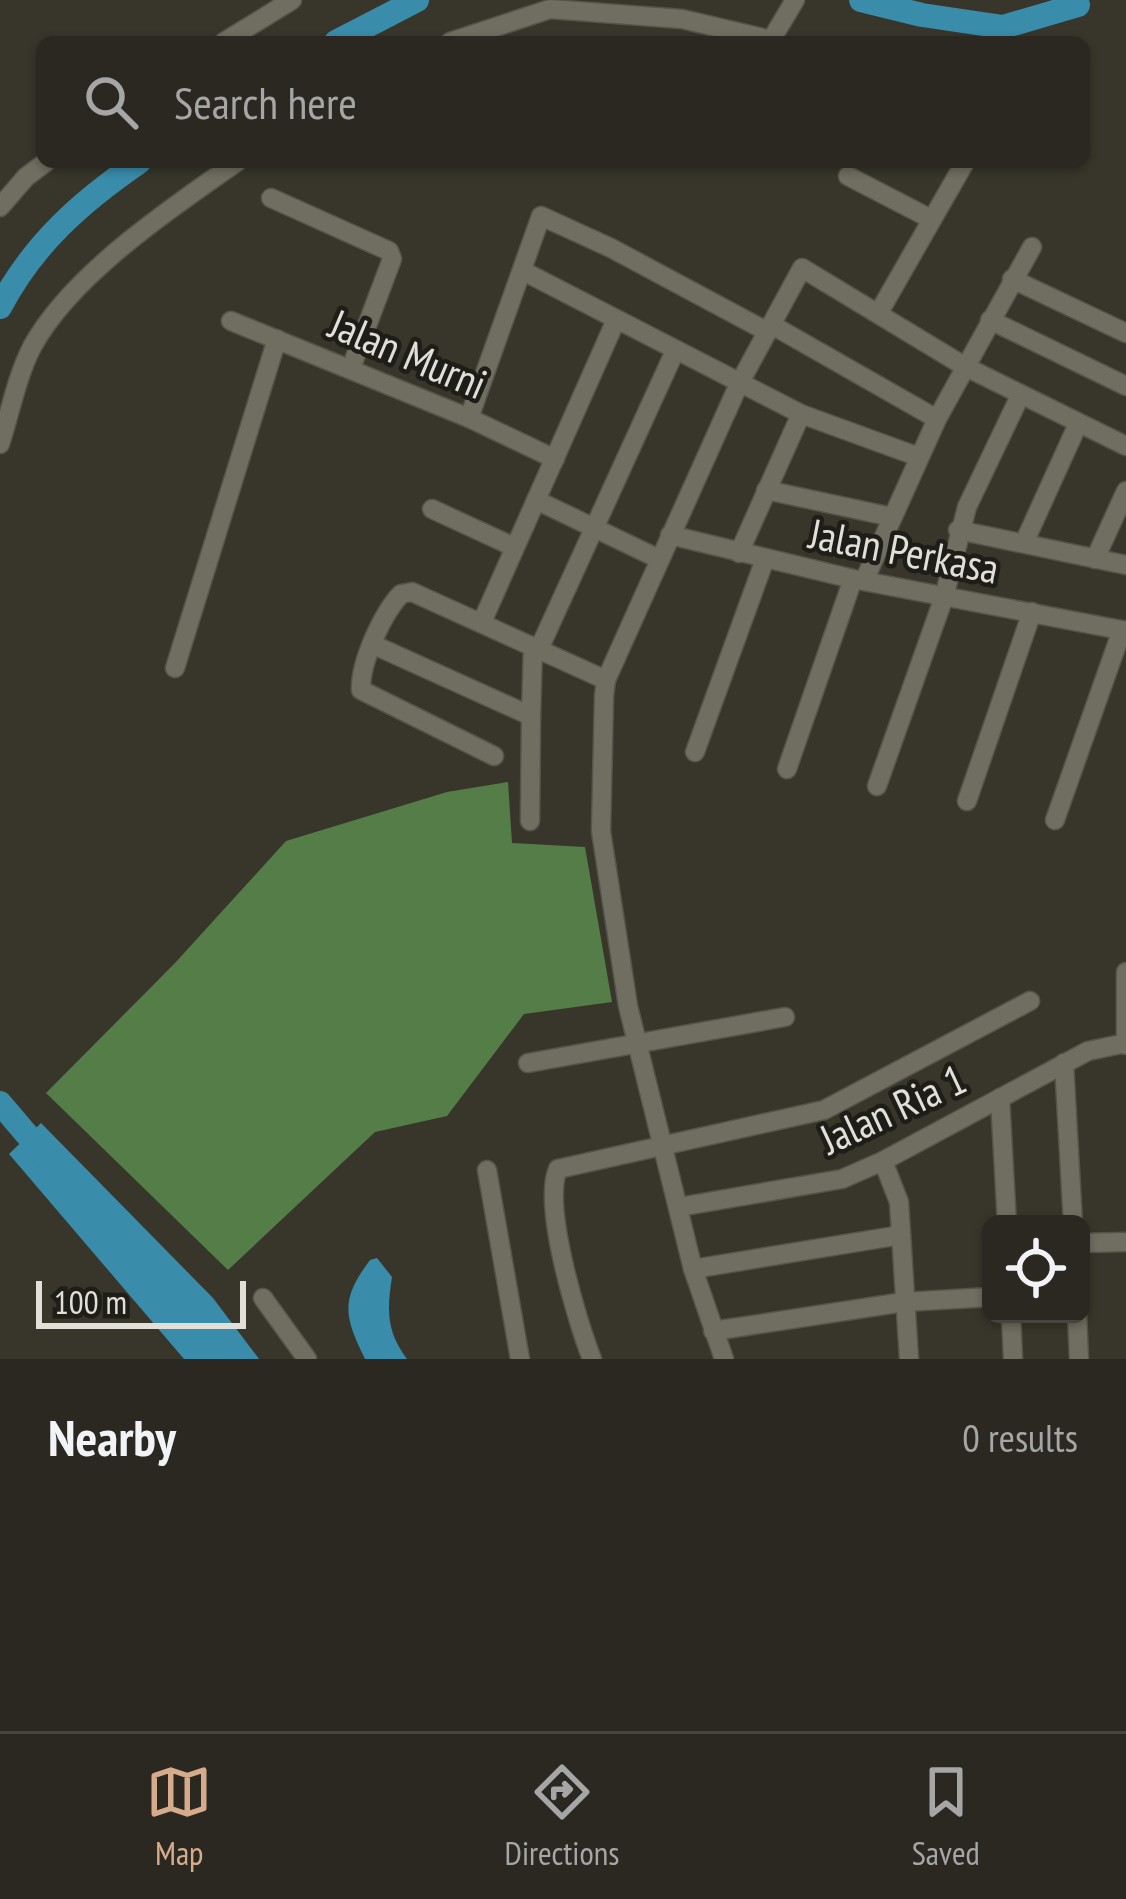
<!DOCTYPE html>
<html lang="en">
<head>
<meta charset="utf-8">
<style>
	:root { --surface:#2a2820; --page:#36342d; --text:#f1f3f6; --muted:#a5a6a5; --line:#46443e; --accent:#d6ab8b }
	body { margin:0; font-family:"PT Sans Narrow",sans-serif; background:var(--page); color:var(--text) }
	.controls { position:absolute; right:36px; bottom:36px; display:grid; overflow:hidden; border-radius:18px; box-shadow:0 3px 9px #0004 }
	.controls button { width:108px; height:108px; display:grid; place-items:center; padding:0; border:0; border-bottom:3px solid var(--line); background:var(--surface); color:var(--text); font:60px sans-serif }
	.scale { position:absolute; left:36px; bottom:30px; width:210px; box-sizing:border-box; padding-left:12px; border:6px solid #e1e0d8; border-top:0; font-size:33px; line-height:42px; white-space:nowrap; color:#e1e0d8; -webkit-text-stroke:9px #1e1d18; paint-order:stroke }
	.list { margin:0; padding:0; list-style:none }
	h2 { display:flex; justify-content:space-between; align-items:center; height:156px; margin:0; padding:0 48px; font-size:51px }
	h2 small { font-size:39px; font-weight:400; color:var(--muted) }
	.icon { flex:none; width:66px; height:66px; fill:none; stroke:currentColor; stroke-width:2; stroke-linecap:round; stroke-linejoin:round }
	.map { position:relative; flex:none; width:1126px; height:1359px; overflow:hidden }
	.search { position:absolute; background:var(--surface); box-shadow:0 3px 9px #0004; left:36px; right:36px; top:36px; height:132px; display:flex; align-items:center; gap:30px; box-sizing:border-box; padding:0 42px; border-radius:18px; color:var(--muted); font-size:45px }
	.sheet { height:372px; background:var(--surface) }
	nav { display:flex; justify-content:space-around; align-items:center; box-sizing:border-box; height:168px; border-top:3px solid var(--line); background:var(--surface); font-size:33px; color:var(--muted) }
	nav a { display:grid; justify-items:center; gap:6px }
	nav .on { color:var(--accent) }
	.map>svg:first-child { display:block }
	.forest { fill:#547d48 }
	.water { fill:#398caa }
	.lines { fill:none; stroke-linecap:round; stroke-linejoin:round }
	.river { stroke:#398caa; stroke-width:24 }
	.minor-casing { stroke:#55544a; stroke-width:21 }
	.minor { stroke:#706e61; stroke-width:18 }
	.labels { text-anchor:middle; stroke-width:9; stroke-linejoin:round; paint-order:stroke }
	.street-label { font-size:42px; fill:#e1e0d8; stroke:#1e1d18 }
</style>
</head>
<body>
<div class="map">
<svg width="1126" height="1359" viewBox="0 0 1126 1359">
	<rect width="100%" height="100%" fill="#38362a"/>
	<path class="forest" d="M 508,782 L 512,843 L 585,847 L 612,1002 L 524,1014 L 447,1116 L 375,1132 L 228,1270 L 46,1093 L 175,963 L 286,841 L 447,792 Z"/>
	<g class="water">
		<path d="M 41,1123 L 213,1298 L 259,1359 L 184,1359 L 9,1154 Z"/>
		<path d="M 377,1258 L 392,1277 C 387,1310 386,1331 407,1359 L 365,1359 C 344,1316 340,1300 370,1260 Z"/>
	</g>
	<g class="lines">
		<g class="river">
			<path d="M 861,0 L 922,15 L 1003,27 L 1078,5"/>
			<path d="M 336,42 L 417,0"/>
			<path d="M 0,307 C 34,243 81,202 139,162"/>
			<path d="M 0,1103 L 46,1157"/>
		</g>
		<g class="minor-casing">
			<g id="minor">
				<path d="M 224,42 L 292,0"/>
				<path d="M 450,42 L 550,9 L 682,19 L 771,40"/>
				<path d="M 770,42 L 795,0"/>
				<path d="M 848,176 L 931,219"/>
				<path d="M 271,198 L 389,251 L 392,259 L 351,368"/>
				<path d="M 0,207 L 26,177 L 46,162"/>
				<path d="M 523,271 L 801,414 L 919,457"/>
				<path d="M 1012,279 L 1126,333"/>
				<path d="M 878,314 L 965,162"/>
				<path d="M 990,320 L 1126,386"/>
				<path d="M 231,321 L 469,418 L 555,459"/>
				<path d="M 772,325 L 937,419"/>
				<path d="M 469,418 L 541,216 L 611,248 L 768,332"/>
				<path d="M 0,444 C 10,413 17,376 32,347 C 71,275 171,208 237,162"/>
				<path d="M 766,490 L 892,517"/>
				<path d="M 536,500 L 659,559"/>
				<path d="M 432,509 L 514,547"/>
				<path d="M 958,530 L 1126,565"/>
				<path d="M 670,535 L 853,579 L 1126,631"/>
				<path d="M 1024,543 L 1078,424"/>
				<path d="M 739,553 L 801,414"/>
				<path d="M 1095,559 L 1126,491"/>
				<path d="M 864,581 L 937,419 L 1032,247"/>
				<path d="M 482,622 L 616,320"/>
				<path d="M 374,645 L 531,716 L 533,646"/>
				<path d="M 539,649 L 675,351"/>
				<path d="M 175,668 L 277,339"/>
				<path d="M 695,752 L 765,559"/>
				<path d="M 494,756 L 361,690 C 360,663 382,614 401,594 L 412,592 L 606,680"/>
				<path d="M 787,769 L 853,579"/>
				<path d="M 877,786 L 944,597 L 967,507 L 1020,396"/>
				<path d="M 967,801 L 1032,612"/>
				<path d="M 1055,820 L 1122,630"/>
				<path d="M 530,821 L 531,716"/>
				<path d="M 1126,972 L 1126,1045"/>
				<path d="M 528,1063 L 785,1017"/>
				<path d="M 1064,1063 L 1073,1224"/>
				<path d="M 1000,1098 L 1007,1224"/>
				<path d="M 883,1161 L 899,1202 L 909,1359"/>
				<path d="M 487,1170 L 520,1359"/>
				<path d="M 679,1207 L 842,1179 L 883,1161 L 1088,1051 L 1126,1043"/>
				<path d="M 1081,1243 L 1126,1242"/>
				<path d="M 693,1269 L 901,1235"/>
				<path d="M 263,1298 L 307,1359"/>
				<path d="M 1011,1314 L 1013,1359"/>
				<path d="M 1077,1314 L 1079,1359"/>
				<path d="M 713,1331 L 904,1302 L 991,1297"/>
				<path d="M 592,1359 C 577,1321 542,1205 558,1169 L 824,1110 L 1030,1001"/>
				<path d="M 724,1359 L 693,1269 L 628,1006 L 601,831 L 604,696 L 606,680 L 739,384 L 802,268 L 964,366 L 1126,446"/>
			</g>
		</g>
		<use href="#minor" class="minor"/>
	</g>
	<g class="labels">
		<g class="street-label">
			<text transform="translate(408 354) rotate(23)" y="15">Jalan Murni</text>
			<text transform="translate(904 551) rotate(11)" y="15">Jalan Perkasa</text>
			<text transform="translate(893 1109) rotate(-25)" y="15">Jalan Ria 1</text>
		</g>
	</g>
</svg>
<div class="controls">
<button><svg class="icon" aria-label="locate" viewBox="0 0 24 24"><circle cx="12" cy="12" r="6"/><path d="M12 2v4M12 18v4M2 12h4M18 12h4"/></svg></button>
</div>
<div class="scale">100 m</div>
<div class="search"><svg class="icon" aria-label="search" viewBox="0 0 24 24"><circle cx="10" cy="10" r="6"/><path d="M15 15l6 6"/></svg>Search here</div>
</div>
<section class="sheet">
<h2>Nearby<small>0 results</small></h2>
<ul class="list">
</ul>
</section>
<nav>
<a class="on"><svg class="icon" aria-label="map" viewBox="0 0 24 24"><path d="M3 6l6-2 6 2 6-2v14l-6 2-6-2-6 2zM9 4v14M15 6v14"/></svg>Map</a>
<a><svg class="icon" aria-label="directions" viewBox="0 0 24 24"><path d="M12 3l9 9-9 9-9-9zM9 14v-3h6M13 9l2 2-2 2"/></svg>Directions</a>
<a><svg class="icon" aria-label="saved" viewBox="0 0 24 24"><path d="M7 4h10v16l-5-4-5 4z"/></svg>Saved</a>
</nav>
</body>
</html>
